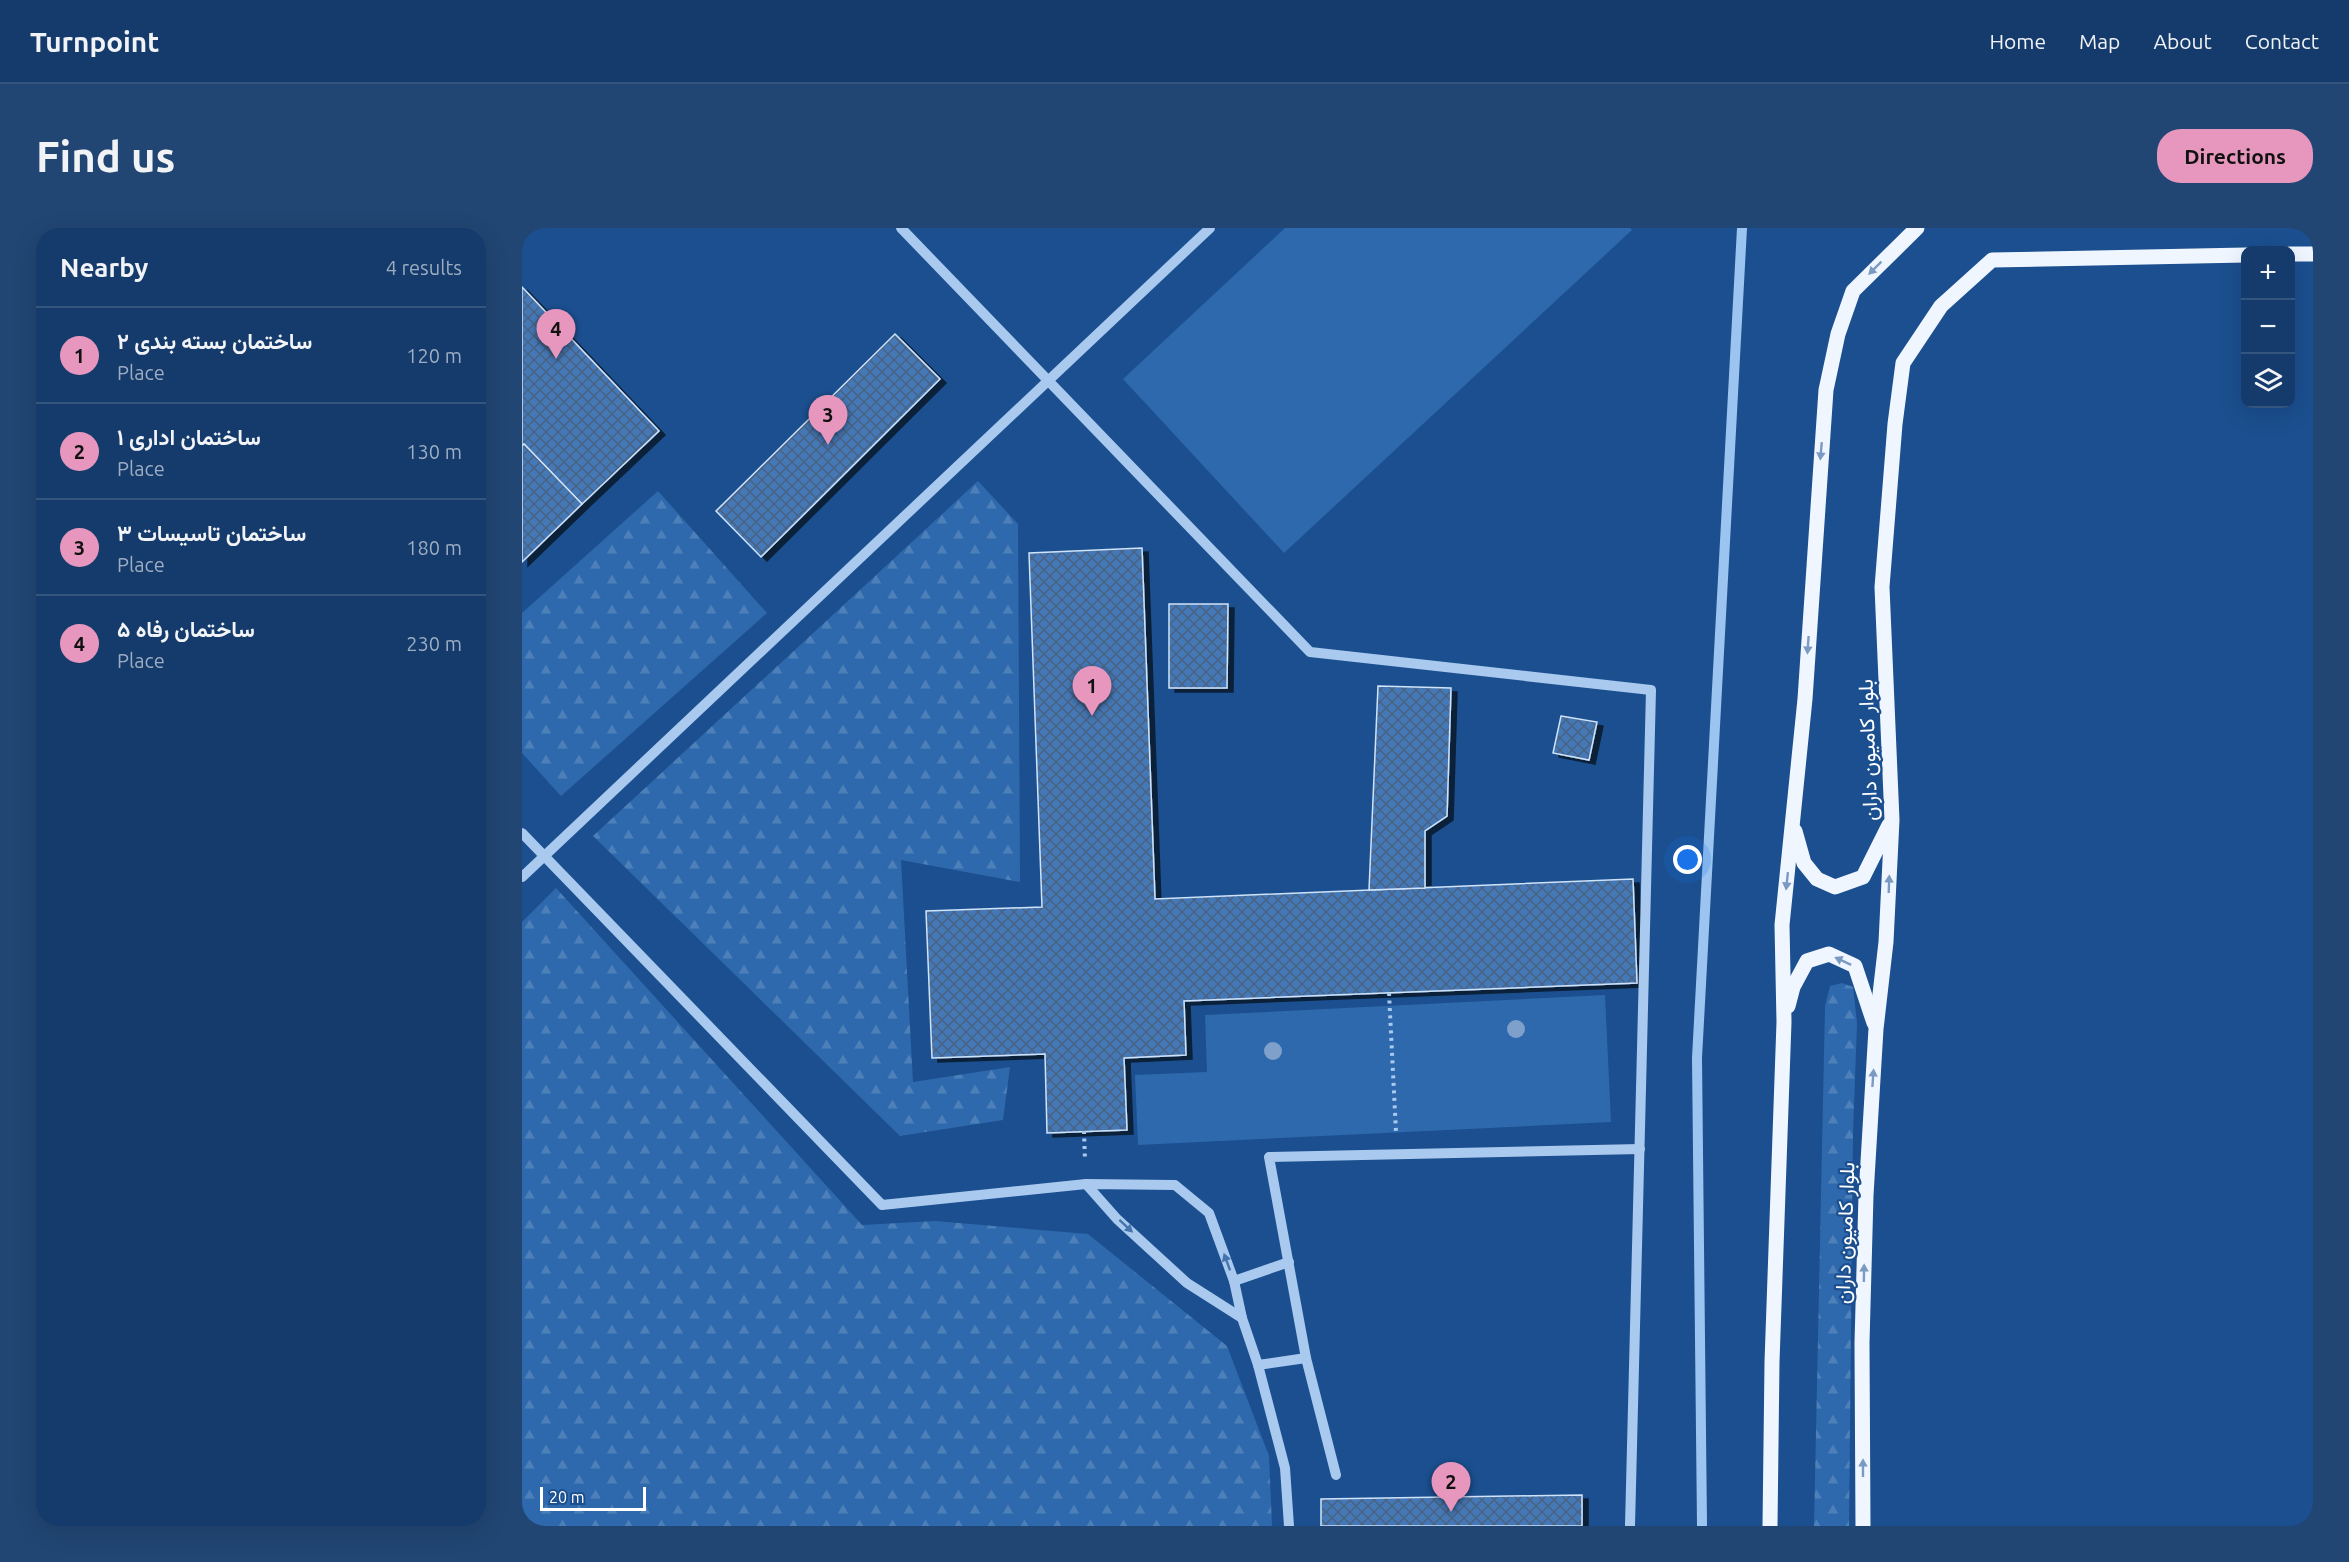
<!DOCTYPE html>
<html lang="en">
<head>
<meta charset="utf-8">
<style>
	:root { --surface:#143b6b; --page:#214673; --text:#f1f3f6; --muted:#9dadc1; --line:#33557e; --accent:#e797bd }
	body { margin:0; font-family:Ubuntu,Vazirmatn,sans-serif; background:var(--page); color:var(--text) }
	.controls { position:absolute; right:18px; top:18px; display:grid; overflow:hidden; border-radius:12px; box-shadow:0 6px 24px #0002 }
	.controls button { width:54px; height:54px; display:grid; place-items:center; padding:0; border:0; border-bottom:2px solid var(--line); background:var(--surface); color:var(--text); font:30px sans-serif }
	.scale { position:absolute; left:18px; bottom:15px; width:106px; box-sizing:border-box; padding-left:6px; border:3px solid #fff; border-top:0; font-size:16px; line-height:21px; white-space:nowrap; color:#fff; -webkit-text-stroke:4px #1b4f8f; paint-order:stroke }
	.you { position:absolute; left:1166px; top:632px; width:21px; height:21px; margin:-15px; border:4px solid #fff; border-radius:50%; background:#1a73e8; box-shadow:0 0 0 9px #1a73e833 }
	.badge { display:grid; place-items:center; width:39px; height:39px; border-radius:50%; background:var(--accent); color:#111; font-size:20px; font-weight:700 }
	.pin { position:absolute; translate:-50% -50px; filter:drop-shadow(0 2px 3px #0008) }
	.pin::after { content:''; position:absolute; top:32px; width:21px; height:18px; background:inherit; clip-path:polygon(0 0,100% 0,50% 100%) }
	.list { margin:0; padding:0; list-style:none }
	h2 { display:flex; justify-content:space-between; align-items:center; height:78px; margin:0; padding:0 24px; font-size:26px }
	h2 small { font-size:20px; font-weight:400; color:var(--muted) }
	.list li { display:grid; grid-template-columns:39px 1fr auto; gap:18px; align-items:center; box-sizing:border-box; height:96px; padding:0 24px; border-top:2px solid var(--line) }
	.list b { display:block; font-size:22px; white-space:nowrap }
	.list p { margin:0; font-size:20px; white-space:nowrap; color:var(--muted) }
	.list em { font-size:20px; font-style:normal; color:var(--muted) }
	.icon { flex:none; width:33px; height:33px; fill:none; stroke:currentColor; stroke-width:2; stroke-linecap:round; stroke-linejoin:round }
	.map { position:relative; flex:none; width:1791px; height:1298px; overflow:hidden; border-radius:24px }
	header { display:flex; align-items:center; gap:36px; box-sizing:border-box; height:84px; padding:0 30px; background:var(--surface); border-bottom:2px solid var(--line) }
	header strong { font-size:28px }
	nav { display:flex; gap:33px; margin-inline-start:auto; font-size:21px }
	.intro { display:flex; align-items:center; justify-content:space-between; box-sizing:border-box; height:144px; padding:0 36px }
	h1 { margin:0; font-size:42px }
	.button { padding:15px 27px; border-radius:24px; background:var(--accent); color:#111; font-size:21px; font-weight:700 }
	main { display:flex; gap:36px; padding:0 36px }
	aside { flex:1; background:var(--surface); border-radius:24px; box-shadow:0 6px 24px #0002 }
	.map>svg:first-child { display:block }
	.grass { fill:#2e69ad }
	.forest { fill:url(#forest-firs) }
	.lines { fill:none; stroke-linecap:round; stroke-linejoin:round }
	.stream { stroke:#9cc4f0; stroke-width:10 }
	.building { fill:url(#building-cross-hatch); stroke:#cfe3fa; stroke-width:1.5; filter:url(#shadow) }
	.path { stroke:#a9c9ee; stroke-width:4; stroke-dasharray:3 4.5; stroke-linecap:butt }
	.minor { stroke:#a9c9ee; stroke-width:10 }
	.major { stroke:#f0f6ff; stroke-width:15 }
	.tree { fill:#7ea0ca }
	.oneway { fill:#7b9ac1 }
	.oneway2 { fill:#4674ac }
	.labels { text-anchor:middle; stroke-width:4.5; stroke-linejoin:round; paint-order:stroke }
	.street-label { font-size:21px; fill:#fff; stroke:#1b4f8f }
</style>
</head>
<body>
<header>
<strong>Turnpoint</strong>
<nav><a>Home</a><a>Map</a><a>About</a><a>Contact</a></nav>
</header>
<div class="intro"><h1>Find us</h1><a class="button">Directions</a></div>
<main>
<aside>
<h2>Nearby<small>4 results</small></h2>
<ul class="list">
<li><span class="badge">1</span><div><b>۲ ساختمان بسته بندی</b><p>Place</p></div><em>120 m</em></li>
<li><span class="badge">2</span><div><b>۱ ساختمان اداری</b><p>Place</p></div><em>130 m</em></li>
<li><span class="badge">3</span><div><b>۳ ساختمان تاسیسات</b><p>Place</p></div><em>180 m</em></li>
<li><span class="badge">4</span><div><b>۵ ساختمان رفاه</b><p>Place</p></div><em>230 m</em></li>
</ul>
</aside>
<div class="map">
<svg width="1791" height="1298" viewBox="0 0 1791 1298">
	<defs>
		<pattern id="forest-firs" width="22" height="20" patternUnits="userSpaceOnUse" patternTransform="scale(1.5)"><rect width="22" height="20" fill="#2e69ad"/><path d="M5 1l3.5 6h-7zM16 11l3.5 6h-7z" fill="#4d80b9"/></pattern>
		<pattern id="building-cross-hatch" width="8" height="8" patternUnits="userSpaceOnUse" patternTransform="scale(1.5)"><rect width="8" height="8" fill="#4478b7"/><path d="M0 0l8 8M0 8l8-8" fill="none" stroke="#486282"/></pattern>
		<filter id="shadow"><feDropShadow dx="6" dy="4" stdDeviation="0" flood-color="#0009"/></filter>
	</defs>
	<rect width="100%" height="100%" fill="#1b4f8f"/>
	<g class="grass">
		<path d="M 763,0 L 1108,0 L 1110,2 L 762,325 L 601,151 Z"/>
		<path d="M 1083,767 L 1089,894 L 616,917 L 613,847 L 685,844 L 683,787 Z"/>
	</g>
	<g class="forest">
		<path d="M 456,253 L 496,296 L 498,654 L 379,632 L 391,854 L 488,839 L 481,892 L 378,908 L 71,608 Z"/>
		<path d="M 136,263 L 245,385 L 39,568 L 0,525 L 0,385 Z"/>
		<path d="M 34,660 L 340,997 L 413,993 L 566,1006 L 705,1118 L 747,1228 L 750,1298 L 0,1298 L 0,694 Z"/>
		<path d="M 1320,755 L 1331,759 L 1335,795 L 1331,906 L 1327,1298 L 1292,1298 L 1303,778 L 1308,758 Z"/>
	</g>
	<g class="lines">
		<path class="stream" d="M 1180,1298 L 1175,830 L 1220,0"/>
	</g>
	<g class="building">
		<path d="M 0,59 L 137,203 L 60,276 L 2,216 L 0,218 Z"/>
		<path d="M 373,106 L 418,151 L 239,329 L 194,283 Z"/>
		<path d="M 2,216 L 60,276 L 0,334 L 0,218 Z"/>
		<path d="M 620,320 L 633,671 L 1111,651 L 1115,755 L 662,773 L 664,827 L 602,830 L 605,902 L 525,905 L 523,826 L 410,830 L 404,683 L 520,679 L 507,325 Z"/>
		<path d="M 647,376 L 706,376 L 705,460 L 647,460 Z"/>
		<path d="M 856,458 L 929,460 L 925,588 L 903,603 L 903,660 L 847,662 Z"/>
		<path d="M 1039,488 L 1075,494 L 1067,532 L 1031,525 Z"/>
		<path d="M 1060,1267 L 1060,1298 L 799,1298 L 799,1271 Z"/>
	</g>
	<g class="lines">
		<g class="path">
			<path d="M 867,765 L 874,904"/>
			<path d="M 562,903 L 563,932"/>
		</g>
		<g class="minor">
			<path d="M 379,0 L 788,424 L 1129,462 L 1108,1298"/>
			<path d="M 0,605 L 360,977 L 564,956 L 653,957 L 687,985 L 712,1053 L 720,1090 L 736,1137 L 763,1240 L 767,1298"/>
			<path d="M 0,649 L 688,0"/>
			<path d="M 564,956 L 595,991 L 665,1055 L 720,1090"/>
			<path d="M 712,1053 L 767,1034"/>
			<path d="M 736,1137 L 784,1130"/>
			<path d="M 814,1247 L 784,1130 L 747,929 L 1118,921"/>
		</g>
		<g class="major">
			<path d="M 1768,26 L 1791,26"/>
			<path d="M 1273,603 L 1282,635 L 1295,651 L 1313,659 L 1341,649 L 1367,597"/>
			<path d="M 1266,778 L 1271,759 L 1285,733 L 1307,726 L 1333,738 L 1352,795"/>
			<path d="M 1248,1298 L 1250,1134 L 1262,794 L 1260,697 L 1283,471 L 1304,162 L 1316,106 L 1331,63 L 1395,0"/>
			<path d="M 1341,1298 L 1340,1115 L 1344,967 L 1354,801 L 1364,714 L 1370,592 L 1360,359 L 1373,196 L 1381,135 L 1419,78 L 1470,32 L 1724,27"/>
		</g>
	</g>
	<g class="tree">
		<circle cx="994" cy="801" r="9"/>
		<circle cx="751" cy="823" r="9"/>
	</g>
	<defs><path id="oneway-solid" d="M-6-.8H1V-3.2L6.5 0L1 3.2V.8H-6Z" transform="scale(1.5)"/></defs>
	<g class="oneway">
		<use href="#oneway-solid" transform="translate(1353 40) rotate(135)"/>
		<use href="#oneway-solid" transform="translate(1299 223) rotate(95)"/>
		<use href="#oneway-solid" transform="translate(1286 417) rotate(94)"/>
		<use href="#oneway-solid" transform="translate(1265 653) rotate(96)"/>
		<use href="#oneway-solid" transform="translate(1367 656) rotate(-88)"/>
		<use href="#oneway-solid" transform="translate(1321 733) rotate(-155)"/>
		<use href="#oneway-solid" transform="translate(1351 850) rotate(-86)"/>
		<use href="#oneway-solid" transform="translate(1342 1045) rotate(-89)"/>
		<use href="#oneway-solid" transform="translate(1341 1240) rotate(-90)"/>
	</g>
	<g class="oneway2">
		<use href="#oneway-solid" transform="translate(604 998) rotate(43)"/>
		<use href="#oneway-solid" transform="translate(705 1034) rotate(-110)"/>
	</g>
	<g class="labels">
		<g class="street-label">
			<text transform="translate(1346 522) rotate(-92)" y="7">بلوار کامیون داران</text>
			<text transform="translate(1323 1005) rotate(-88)" y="7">بلوار کامیون داران</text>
		</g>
	</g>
</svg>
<div class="controls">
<button>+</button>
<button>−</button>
<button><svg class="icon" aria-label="layers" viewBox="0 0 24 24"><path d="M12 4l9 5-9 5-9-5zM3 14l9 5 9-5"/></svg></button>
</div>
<div class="scale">20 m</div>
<div class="you"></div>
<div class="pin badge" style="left:570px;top:488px">1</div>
<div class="pin badge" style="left:929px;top:1284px">2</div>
<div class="pin badge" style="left:306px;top:217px">3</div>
<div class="pin badge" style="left:34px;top:131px">4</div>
</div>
</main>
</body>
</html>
